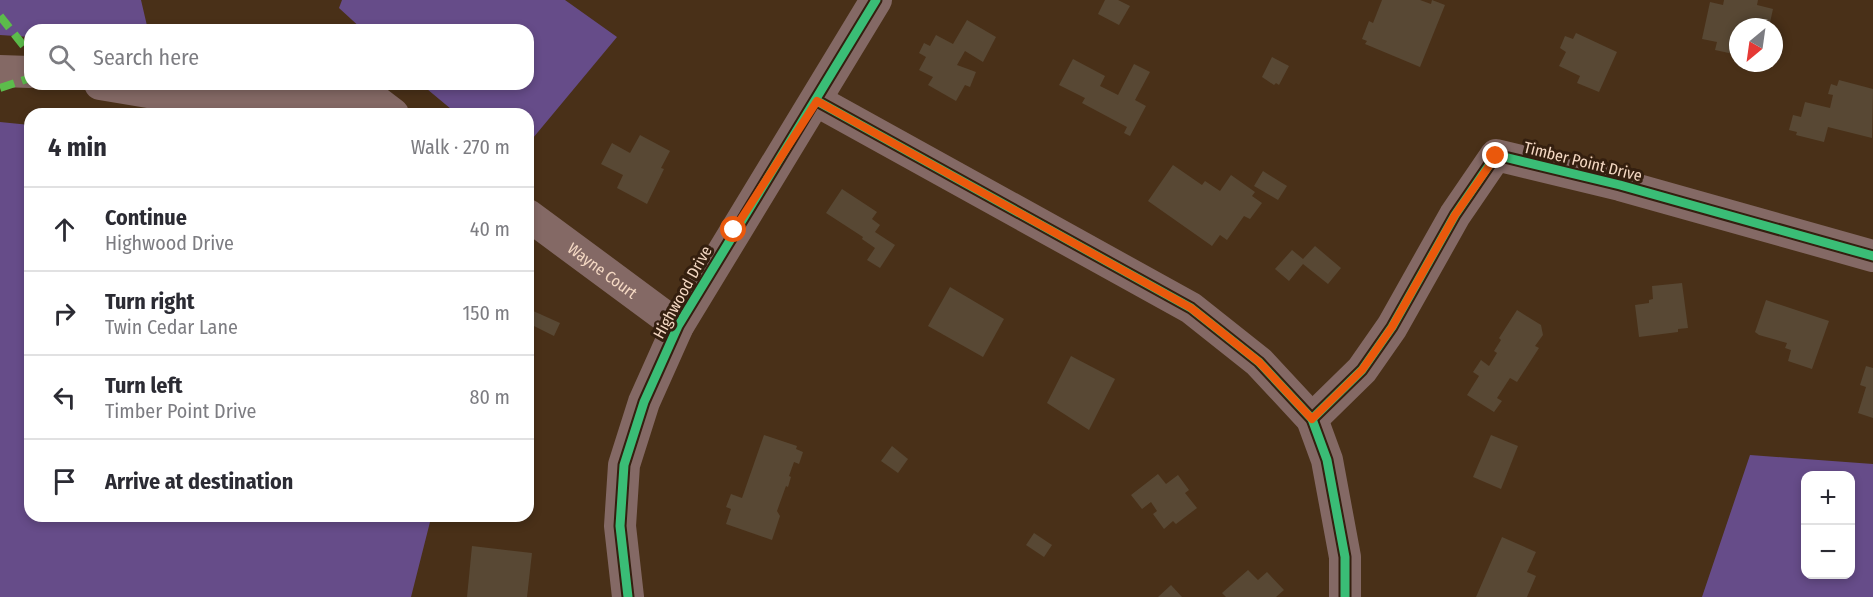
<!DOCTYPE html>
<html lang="en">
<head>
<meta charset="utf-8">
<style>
	:root { --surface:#fff; --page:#f7f7f7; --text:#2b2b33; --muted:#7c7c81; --line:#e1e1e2 }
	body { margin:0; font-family:"Fira Sans Condensed",sans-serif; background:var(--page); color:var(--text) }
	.controls { position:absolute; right:18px; bottom:18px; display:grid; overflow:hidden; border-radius:12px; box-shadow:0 3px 9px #0003 }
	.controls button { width:54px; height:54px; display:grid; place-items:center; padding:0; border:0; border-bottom:2px solid var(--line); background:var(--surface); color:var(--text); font:30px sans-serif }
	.compass { position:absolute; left:1729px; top:18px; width:54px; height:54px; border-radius:50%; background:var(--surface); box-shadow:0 3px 9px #0003; rotate:209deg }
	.stop { position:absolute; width:18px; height:18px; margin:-14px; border:4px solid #ea580c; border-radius:50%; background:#fff }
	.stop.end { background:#ea580c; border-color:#fff; box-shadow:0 2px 6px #0008 }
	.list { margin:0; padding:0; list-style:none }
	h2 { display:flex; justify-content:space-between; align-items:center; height:78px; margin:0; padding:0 24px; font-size:26px }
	h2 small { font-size:20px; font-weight:400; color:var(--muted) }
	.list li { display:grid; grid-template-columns:39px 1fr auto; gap:18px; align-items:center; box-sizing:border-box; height:84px; padding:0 24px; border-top:2px solid var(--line) }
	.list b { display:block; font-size:22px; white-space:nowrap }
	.list p { margin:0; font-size:20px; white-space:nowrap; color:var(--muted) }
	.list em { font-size:20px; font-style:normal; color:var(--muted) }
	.icon { flex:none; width:33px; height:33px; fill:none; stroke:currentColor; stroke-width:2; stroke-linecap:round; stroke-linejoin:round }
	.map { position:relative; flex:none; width:1873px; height:597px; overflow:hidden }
	.search { position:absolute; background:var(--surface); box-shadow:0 3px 9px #0003; left:24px; top:24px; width:510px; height:66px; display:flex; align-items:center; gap:15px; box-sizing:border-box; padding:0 21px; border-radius:18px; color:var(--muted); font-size:22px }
	.panel { position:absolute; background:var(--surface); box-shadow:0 3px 9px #0003; left:24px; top:108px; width:510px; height:414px; border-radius:18px }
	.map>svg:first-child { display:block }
	.green { fill:#664c89; fill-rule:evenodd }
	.building { fill:#584834 }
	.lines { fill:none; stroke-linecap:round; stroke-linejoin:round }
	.street { stroke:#846965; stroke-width:32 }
	.quiet { stroke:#5cbc4b; stroke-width:8; stroke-dasharray:15 8; stroke-linecap:butt }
	.cycleway-casing { stroke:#341f0f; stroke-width:13 }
	.cycleway { stroke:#3abd76; stroke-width:9 }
	.route { stroke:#ea580c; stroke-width:8 }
	.labels { text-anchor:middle; stroke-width:6; stroke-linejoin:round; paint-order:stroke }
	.street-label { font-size:16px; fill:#f4d8c3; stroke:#341f0f }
</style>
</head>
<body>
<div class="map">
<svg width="1873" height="597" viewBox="0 0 1873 597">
	<rect width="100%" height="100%" fill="#493018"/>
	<g class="green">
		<path d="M 0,0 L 141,0 L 148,30 L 30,30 L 30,37 L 0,35 Z"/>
		<path d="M 342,0 L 565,0 L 617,37 L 528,144 L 528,114 L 457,114 L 421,84 L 528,84 L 528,30 L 363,30 L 339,8 Z"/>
		<path d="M 0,122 L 30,125 L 30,516 L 422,516 L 430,522 L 411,597 L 0,597 Z"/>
		<path d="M 1750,455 L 1873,464 L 1873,597 L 1702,597 ZM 1806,476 L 1850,476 L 1850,574 L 1806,574 Z"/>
	</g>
	<g class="building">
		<path d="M 1105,0 L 1118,0 L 1130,6 L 1119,25 L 1098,14 Z"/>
		<path d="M 1382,0 L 1420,0 L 1431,4 L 1432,0 L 1445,5 L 1420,67 L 1365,44 L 1367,41 L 1362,39 L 1369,21 L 1373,23 Z"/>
		<path d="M 1724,0 L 1758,0 L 1757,5 L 1773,9 L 1769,27 L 1738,27 L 1738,55 L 1715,50 L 1717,42 L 1702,39 L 1710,2 L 1723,5 Z"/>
		<path d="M 967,20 L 996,37 L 983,62 L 965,51 L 957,65 L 976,72 L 970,87 L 965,85 L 956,101 L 928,85 L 933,77 L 919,70 L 926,57 L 919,53 L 924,43 L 930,46 L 936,35 L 953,44 Z"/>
		<path d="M 1576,33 L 1617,52 L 1599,92 L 1577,83 L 1580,76 L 1559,66 L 1566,52 L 1560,48 L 1565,36 L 1573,39 Z"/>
		<path d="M 1272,57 L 1289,66 L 1279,85 L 1276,83 L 1274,85 L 1262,77 Z"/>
		<path d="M 1073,59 L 1105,76 L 1100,86 L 1118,95 L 1134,64 L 1150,72 L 1135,100 L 1146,106 L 1130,136 L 1124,133 L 1127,127 L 1082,103 L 1085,98 L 1059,85 Z"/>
		<path d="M 1839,80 L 1873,89 L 1872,138 L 1828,127 L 1824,142 L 1796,135 L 1797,132 L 1789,130 L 1793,115 L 1801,117 L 1805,102 L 1830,108 L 1833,95 L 1828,94 L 1831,84 L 1837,86 Z"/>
		<path d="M 640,135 L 670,151 L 661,168 L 664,169 L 647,204 L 617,188 L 623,175 L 601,164 L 612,143 L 630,153 Z"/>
		<path d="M 1173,165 L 1202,185 L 1205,181 L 1220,191 L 1231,175 L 1255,192 L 1252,196 L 1262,203 L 1250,219 L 1244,216 L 1227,240 L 1220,235 L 1212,246 L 1148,201 Z"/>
		<path d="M 1263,171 L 1287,186 L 1278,200 L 1254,186 Z"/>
		<path d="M 842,189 L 877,212 L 872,219 L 880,225 L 875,232 L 895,245 L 880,268 L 867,260 L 875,248 L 862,239 L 863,237 L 826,213 Z"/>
		<path d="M 1315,246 L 1341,268 L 1328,284 L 1303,264 L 1289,281 L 1275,269 L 1292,250 L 1303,259 Z"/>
		<path d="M 1682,283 L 1688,328 L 1678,329 L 1678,332 L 1639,337 L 1635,305 L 1649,303 L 1649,300 L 1653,299 L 1652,286 Z"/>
		<path d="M 950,287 L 1004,319 L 983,357 L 928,326 Z"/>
		<path d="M 1766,300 L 1829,321 L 1812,369 L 1788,361 L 1791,350 L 1785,348 L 1787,343 L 1759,335 L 1755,332 Z"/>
		<path d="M 531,310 L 560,323 L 554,336 L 528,323 Z"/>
		<path d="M 1517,310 L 1541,325 L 1543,335 L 1535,346 L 1539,348 L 1517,382 L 1510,378 L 1497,398 L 1502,401 L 1494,412 L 1467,395 L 1479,376 L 1473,372 L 1481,360 L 1489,366 L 1497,353 L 1494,351 L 1501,340 L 1499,338 Z"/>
		<path d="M 1071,356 L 1115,379 L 1089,430 L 1047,403 Z"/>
		<path d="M 1866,366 L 1873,368 L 1873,418 L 1858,413 L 1866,387 L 1860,385 Z"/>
		<path d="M 764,435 L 797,446 L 796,449 L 803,452 L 799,464 L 794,462 L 789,476 L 791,477 L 788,487 L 786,486 L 777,511 L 780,516 L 772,540 L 726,524 L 731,509 L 726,507 L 731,494 L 742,498 Z"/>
		<path d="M 1491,435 L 1518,446 L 1501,489 L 1473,477 Z"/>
		<path d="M 892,446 L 908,459 L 898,473 L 881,461 Z"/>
		<path d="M 1158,474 L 1166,484 L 1178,475 L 1189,490 L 1185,493 L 1197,508 L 1176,524 L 1173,521 L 1164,529 L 1153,514 L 1157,511 L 1151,502 L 1142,509 L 1131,495 Z"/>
		<path d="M 1034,533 L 1052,545 L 1044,557 L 1026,545 Z"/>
		<path d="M 1502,537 L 1536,552 L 1527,572 L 1536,576 L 1527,597 L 1476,597 Z"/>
		<path d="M 472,546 L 532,553 L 527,597 L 467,597 Z"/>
		<path d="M 1248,570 L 1258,580 L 1267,572 L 1284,590 L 1276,597 L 1226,597 L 1222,593 Z"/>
		<path d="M 1171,585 L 1182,597 L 1158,597 Z"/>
	</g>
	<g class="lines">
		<g class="street">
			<path d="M 0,71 L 30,72"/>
			<path d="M 100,84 L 202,101 L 282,106 L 368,95 L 393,114"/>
			<path d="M 817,101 L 1191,308 L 1259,362 L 1312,419 L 1327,460 L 1345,557 L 1345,597"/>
			<path id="s1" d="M 528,215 L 678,326"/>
			<path d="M 1312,419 L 1362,370 L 1392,327 L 1455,215 L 1496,155 L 1620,185 L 1873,256"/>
			<path d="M 628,597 L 620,526 L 624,465 L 644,402 L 678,326 L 876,0"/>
		</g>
		<g class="quiet">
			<path d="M 0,16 L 30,54"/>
			<path d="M 0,88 L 30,78"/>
		</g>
		<g class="cycleway-casing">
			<g id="cycleway">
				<path d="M 817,101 L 1191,308 L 1259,362 L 1312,419 L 1327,460 L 1345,557 L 1345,597"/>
				<path d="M 1312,419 L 1362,370 L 1392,327 L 1455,215 L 1496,155 L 1620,185 L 1873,256"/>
				<path d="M 628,597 L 620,526 L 624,465 L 644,402 L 678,326 L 876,0"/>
			</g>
		</g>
		<use href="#cycleway" class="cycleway"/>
	</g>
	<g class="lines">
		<path class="route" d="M 734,230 L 817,101 L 1191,308 L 1259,362 L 1312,419 L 1362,370 L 1392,327 L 1455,215 L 1496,156"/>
	</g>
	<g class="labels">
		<g class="street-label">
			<text transform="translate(1583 161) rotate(14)" y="6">Timber Point Drive</text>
			<text dy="6" stroke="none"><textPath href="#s1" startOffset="93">Wayne Court</textPath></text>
			<text transform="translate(682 292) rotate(-61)" y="6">Highwood Drive</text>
		</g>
	</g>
</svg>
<div class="controls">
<button>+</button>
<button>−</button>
</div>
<svg class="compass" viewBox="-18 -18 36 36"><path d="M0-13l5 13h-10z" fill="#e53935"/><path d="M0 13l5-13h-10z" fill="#7c7c81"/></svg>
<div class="stop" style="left:734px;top:230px"></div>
<div class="stop end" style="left:1496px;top:156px"></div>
<div class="search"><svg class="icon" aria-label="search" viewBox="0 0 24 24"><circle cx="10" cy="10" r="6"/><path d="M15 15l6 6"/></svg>Search here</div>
<section class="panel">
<h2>4 min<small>Walk · 270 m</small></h2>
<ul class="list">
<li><svg class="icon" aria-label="ahead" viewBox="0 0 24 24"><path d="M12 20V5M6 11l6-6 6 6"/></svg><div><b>Continue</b><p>Highwood Drive</p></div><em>40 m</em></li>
<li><svg class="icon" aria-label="right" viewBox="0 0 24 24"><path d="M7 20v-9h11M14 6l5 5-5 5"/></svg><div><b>Turn right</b><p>Twin Cedar Lane</p></div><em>150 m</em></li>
<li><svg class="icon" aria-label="left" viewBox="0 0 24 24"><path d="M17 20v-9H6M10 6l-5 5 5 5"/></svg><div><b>Turn left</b><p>Timber Point Drive</p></div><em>80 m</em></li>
<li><svg class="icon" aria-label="arrive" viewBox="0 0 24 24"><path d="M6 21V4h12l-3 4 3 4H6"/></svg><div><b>Arrive at destination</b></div></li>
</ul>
</section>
</div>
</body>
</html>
